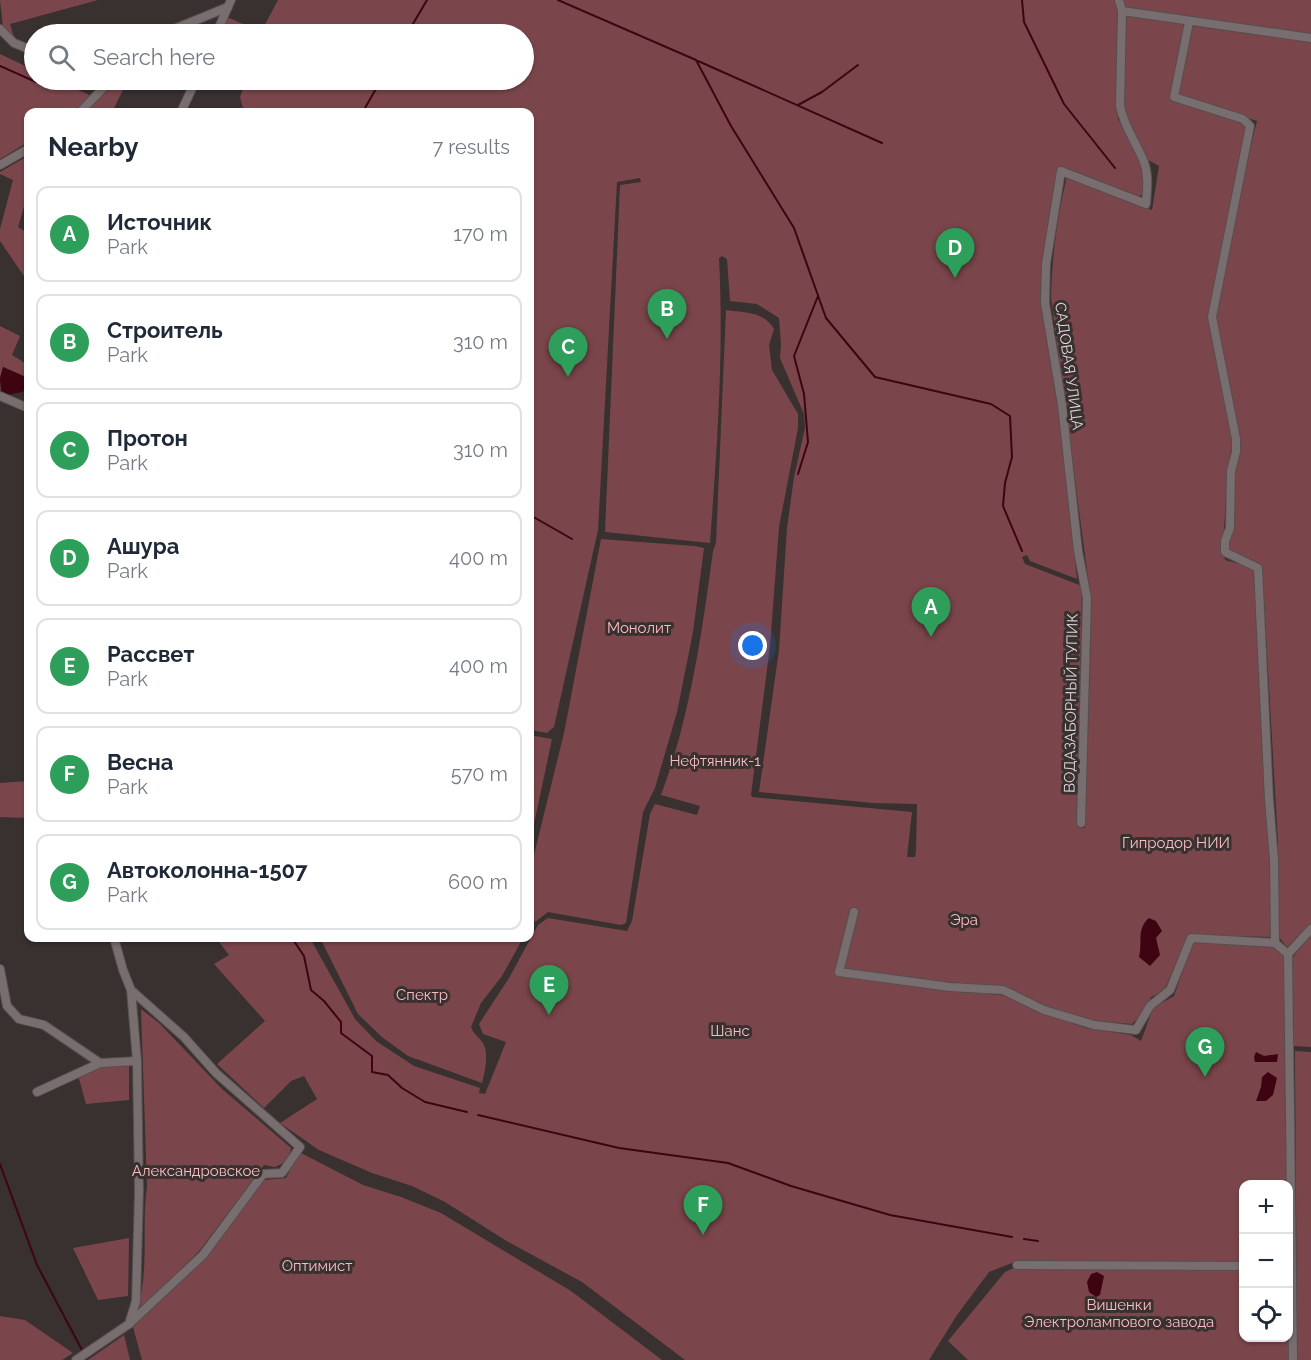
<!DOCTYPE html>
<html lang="en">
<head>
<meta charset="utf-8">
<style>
	:root { --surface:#fff; --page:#f6f6f7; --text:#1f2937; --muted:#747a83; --line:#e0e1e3; --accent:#ea580c }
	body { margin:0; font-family:Raleway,sans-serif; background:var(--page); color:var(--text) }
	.controls { position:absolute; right:18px; bottom:18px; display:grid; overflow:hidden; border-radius:12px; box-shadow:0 2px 4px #0004 }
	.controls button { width:54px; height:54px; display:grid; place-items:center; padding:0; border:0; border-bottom:2px solid var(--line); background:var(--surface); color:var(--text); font:30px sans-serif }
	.you { position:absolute; left:753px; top:646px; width:21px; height:21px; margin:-15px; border:4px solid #fff; border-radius:50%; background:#1a73e8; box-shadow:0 0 0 9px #1a73e833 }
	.badge { display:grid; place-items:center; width:39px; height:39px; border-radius:50%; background:var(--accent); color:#fff; font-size:20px; font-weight:700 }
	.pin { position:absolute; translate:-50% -50px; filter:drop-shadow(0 2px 3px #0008) }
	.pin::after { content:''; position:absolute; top:32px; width:21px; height:18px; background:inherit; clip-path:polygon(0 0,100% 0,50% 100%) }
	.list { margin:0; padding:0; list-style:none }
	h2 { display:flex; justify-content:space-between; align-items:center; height:78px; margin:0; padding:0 24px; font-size:26px }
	h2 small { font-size:20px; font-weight:400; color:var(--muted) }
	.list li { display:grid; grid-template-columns:39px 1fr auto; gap:18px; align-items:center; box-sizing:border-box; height:96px; margin:0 12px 12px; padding:0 12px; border:2px solid var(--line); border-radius:12px }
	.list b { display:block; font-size:22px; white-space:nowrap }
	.list p { margin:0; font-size:20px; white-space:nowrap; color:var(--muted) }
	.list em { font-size:20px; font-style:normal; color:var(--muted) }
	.icon { flex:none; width:33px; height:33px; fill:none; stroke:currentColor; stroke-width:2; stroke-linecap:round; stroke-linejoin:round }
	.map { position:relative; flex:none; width:1311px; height:1360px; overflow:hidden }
	.search { position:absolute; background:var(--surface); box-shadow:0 2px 4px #0004; left:24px; top:24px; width:510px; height:66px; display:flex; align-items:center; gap:15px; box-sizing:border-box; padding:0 21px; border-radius:33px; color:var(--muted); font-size:22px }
	.panel { position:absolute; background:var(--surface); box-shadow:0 2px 4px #0004; left:24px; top:108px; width:510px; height:834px; border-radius:12px }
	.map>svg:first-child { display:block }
	.green { fill:#7b464b }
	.water { fill:#3f0412 }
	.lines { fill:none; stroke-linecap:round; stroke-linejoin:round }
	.stream { stroke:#3f0412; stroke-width:2 }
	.street-casing { stroke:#554e4e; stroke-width:10 }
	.street { stroke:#796e6f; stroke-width:8 }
	.labels { text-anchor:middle; stroke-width:6; stroke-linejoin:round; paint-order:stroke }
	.street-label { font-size:15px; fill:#ded8d8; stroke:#393030 }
	.park-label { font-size:15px; fill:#fabdc2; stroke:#393030 }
</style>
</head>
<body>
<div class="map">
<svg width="1311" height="1360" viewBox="0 0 1311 1360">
	<rect width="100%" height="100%" fill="#393030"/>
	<g class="green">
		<path d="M 0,0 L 98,0 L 10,24 L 15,40 L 3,27 Z"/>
		<path d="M 278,0 L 1311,0 L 1311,35 L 1193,20 L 1125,7 L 1118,10 L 1118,119 L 1142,164 L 1144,189 L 1142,195 L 1135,197 L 1060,166 L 1045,256 L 1043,301 L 1057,391 L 1077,579 L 1030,561 L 1027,555 L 1022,557 L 1025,564 L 1082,586 L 1077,827 L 1085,828 L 1091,626 L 1088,578 L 1051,298 C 1052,256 1057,217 1067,176 L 1152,210 L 1159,166 L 1148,160 L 1125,118 L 1125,15 L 1185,24 L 1172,100 C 1197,107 1228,111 1247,128 L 1208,315 L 1217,349 L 1233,435 L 1227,478 L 1223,549 L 1225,560 L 1251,567 L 1254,571 L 1270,854 L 1272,937 L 1188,935 L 1164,991 L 1151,997 L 1145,1011 L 1132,1024 L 1087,1020 L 1044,1005 L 1011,989 L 844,970 L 858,910 L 853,910 L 835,975 L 1007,996 L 1038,1011 L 1086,1028 L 1131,1035 L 1141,1041 L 1153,1008 L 1174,996 L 1193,941 L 1276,946 L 1286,959 L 1286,1184 L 1244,1184 L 1243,1261 L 1017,1261 L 989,1272 L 957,1315 L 929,1360 L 685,1360 L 582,1282 L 505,1240 L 445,1202 L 412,1186 L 372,1173 L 319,1150 L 280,1123 L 317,1099 L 304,1076 L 291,1081 L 264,1108 L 217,1064 L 265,1021 L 214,964 L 229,955 L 216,938 L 310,938 L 355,1019 L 376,1041 L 414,1066 L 480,1088 L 479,1093 L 485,1094 L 506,1042 L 483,1034 L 479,1024 L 509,978 L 538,925 L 548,918 L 627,931 L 632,921 L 650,814 L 655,804 L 697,815 L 700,806 L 661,795 C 690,717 702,633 713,551 L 716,543 L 726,310 C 745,313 763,311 774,329 L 769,345 L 772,370 L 798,414 L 798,428 L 779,527 L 770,646 L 751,795 L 752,797 L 912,812 L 907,857 L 915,857 L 916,851 L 917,804 L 873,803 L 759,792 L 779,650 L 787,528 L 794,477 L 805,428 L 804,414 L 780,358 L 781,344 L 779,318 L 757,304 L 730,301 L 727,259 L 722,256 L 719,258 C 724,353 717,448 710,543 L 605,532 L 620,185 L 641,182 L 640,178 L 617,182 L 598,530 L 554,727 L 547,733 L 530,730 L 530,112 L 244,112 L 240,97 L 246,80 L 524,80 L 524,34 L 219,34 L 227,17 L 261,32 Z"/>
		<path d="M 1192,26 L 1311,42 L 1311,924 L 1287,947 L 1277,935 L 1278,842 L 1262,566 L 1231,552 L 1227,541 L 1234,475 L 1239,456 L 1239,434 L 1227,385 L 1222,346 L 1214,317 L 1232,223 L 1257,121 L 1179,95 Z"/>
		<path d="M 0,54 L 34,70 L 34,80 L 55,80 L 92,96 L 72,112 L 28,112 L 28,142 L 0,159 Z"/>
		<path d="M 116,80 L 128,80 L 112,112 L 85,112 Z"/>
		<path d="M 28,156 L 28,193 L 18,227 L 28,233 L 28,282 L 0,241 L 0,229 L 13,180 L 0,174 L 0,172 Z"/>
		<path d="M 0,326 L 20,336 L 12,355 L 28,365 L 28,378 L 3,367 L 0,378 L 1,391 L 0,390 Z"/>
		<path d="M 601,539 L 694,546 L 704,548 L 693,632 L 677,712 L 655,788 L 643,812 L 626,923 L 621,925 L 548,912 L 535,922 L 530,908 L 530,871 L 564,733 Z"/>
		<path d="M 530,735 L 552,739 L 530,843 Z"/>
		<path d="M 28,781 L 28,818 L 0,817 L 0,783 Z"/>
		<path d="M 1311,935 L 1311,1047 L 1294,1046 L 1292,958 Z"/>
		<path d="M 320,938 L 523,938 L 502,976 L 481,1003 L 471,1027 C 474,1035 479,1037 483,1043 C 489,1053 485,1072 482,1083 L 408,1056 L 382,1037 L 358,1014 Z"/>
		<path d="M 141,1009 L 159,1023 L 222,1089 L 291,1148 L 288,1161 L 275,1167 L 264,1165 L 200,1250 L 155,1296 L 137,1309 C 150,1271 141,1227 147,1187 Z"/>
		<path d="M 1295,1051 L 1311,1052 L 1311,1360 L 1297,1360 Z"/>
		<path d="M 129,1066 L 129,1100 L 86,1104 L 78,1075 L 97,1067 Z"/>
		<path d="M 299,1152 L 363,1185 L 401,1197 L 441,1213 L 571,1291 L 662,1360 L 142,1360 L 133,1327 L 204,1258 L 264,1180 L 286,1178 Z"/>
		<path d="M 129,1238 L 128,1296 L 98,1300 L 73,1248 Z"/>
		<path d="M 1016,1267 L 1243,1268 L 1244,1338 L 1288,1338 L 1289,1289 L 1290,1360 L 968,1360 L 948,1341 L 1005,1272 Z"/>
		<path d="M 0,1316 L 25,1320 L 73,1353 L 62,1360 L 0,1360 Z"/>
		<path d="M 124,1335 L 130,1360 L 88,1360 Z"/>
	</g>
	<g class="water">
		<path d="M 3,367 L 28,378 C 29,394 23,391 9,395 L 1,391 L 0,378 Z"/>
		<path d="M 1149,918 L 1156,921 L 1162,931 L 1156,938 L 1160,955 L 1150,966 L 1139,957 C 1143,942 1136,929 1149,918 Z"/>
		<path d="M 1256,1052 L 1264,1056 L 1278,1054 L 1277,1062 L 1255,1062 L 1254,1057 Z"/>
		<path d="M 1268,1072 L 1277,1078 L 1273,1095 L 1266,1101 L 1256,1101 L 1261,1087 L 1262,1077 Z"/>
		<path d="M 1097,1272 L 1104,1276 L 1100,1295 L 1096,1297 L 1089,1292 L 1087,1282 L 1091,1274 Z"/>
	</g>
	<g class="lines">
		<g class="stream">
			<path d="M 558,0 L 696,60 L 731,126 L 794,228 L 826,318 L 875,377 L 991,404 L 1010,416 L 1012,457 L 1005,483 L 1003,506 L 1022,551"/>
			<path d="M 1022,0 L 1024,22 L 1064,104 L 1115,168"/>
			<path d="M 407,34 L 427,0"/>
			<path d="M 698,61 L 882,143"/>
			<path d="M 0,66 L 36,82"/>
			<path d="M 798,105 L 822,92 L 858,65"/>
			<path d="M 365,108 L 381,80"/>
			<path d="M 798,474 L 808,442 L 804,394 L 794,356 L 818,296"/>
			<path d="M 530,515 L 572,539"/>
			<path d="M 292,938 L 304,956 L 311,990 L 324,1001 L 341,1022 L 341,1033 L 372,1056 L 372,1072 L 388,1075 L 402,1088 L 425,1102 L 467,1112"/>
			<path d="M 478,1115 L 619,1148 L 728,1163 L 791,1186 L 890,1215 L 1012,1237"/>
			<path d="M 0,1164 L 37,1265 L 82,1350"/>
			<path d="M 1024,1239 L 1038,1241"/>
		</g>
		<g class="street-casing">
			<g id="street">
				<path d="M 1122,11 L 1311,38"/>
				<path d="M 1189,22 L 1174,97 L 1243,119 L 1250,126 L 1212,317 L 1236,439 L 1236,452 L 1231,471 L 1230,528 L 1225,541 L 1225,552 L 1258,568 L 1269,799 L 1274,860 L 1275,943"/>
				<path d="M 0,29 L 14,43 L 34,51"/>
				<path d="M 162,34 L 228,7"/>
				<path d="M 216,34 L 231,0"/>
				<path d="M 80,112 L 111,80"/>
				<path d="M 181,112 L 196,80"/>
				<path d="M 0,165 L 28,149"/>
				<path d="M 0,396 L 28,408"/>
				<path d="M 1081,823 L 1087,598 L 1078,551 L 1062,405 L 1045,303 L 1046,264 L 1061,171 L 1146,204 C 1147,190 1149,176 1144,162 C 1136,142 1124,127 1120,106 L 1122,11 L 1119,0"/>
				<path d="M 854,912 L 839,972 L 950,987 L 1003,990 L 1044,1010 L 1094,1025 L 1136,1030 L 1150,1006 L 1170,990 L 1191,938 L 1275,943 L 1288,954 L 1293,1360"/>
				<path d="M 1288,954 L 1311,929"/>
				<path d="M 0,969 L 7,1006 L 19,1019 L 44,1025 L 100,1063"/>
				<path d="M 37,1092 L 100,1063 L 137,1061"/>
				<path d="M 1017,1265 L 1244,1266"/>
				<path d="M 129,1324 L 203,1255 L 263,1174 L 282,1173 L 300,1147 L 216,1073 L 184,1037 L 131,990"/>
				<path d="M 76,1360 L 129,1324 L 136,1301 L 139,1191 L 137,1061 L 131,990 L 123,970 L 114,938"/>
			</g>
		</g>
		<use href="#street" class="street"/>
	</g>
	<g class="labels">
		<g class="street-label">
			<text transform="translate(1069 366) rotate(82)" y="5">САДОВАЯ УЛИЦА</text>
			<text transform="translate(1071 703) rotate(-89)" y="5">ВОДАЗАБОРНЫЙ ТУПИК</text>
		</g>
		<g class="park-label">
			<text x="639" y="633">Монолит</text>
			<text x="715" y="766">Нефтянник-1</text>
			<text x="1176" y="848">Гипродор НИИ</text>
			<text x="964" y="925">Эра</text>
			<text x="422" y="1000">Спектр</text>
			<text x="730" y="1036">Шанс</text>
			<text x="196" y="1176">Александровское</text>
			<text x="317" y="1271">Оптимист</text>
			<text x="1119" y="1310">Вишенки<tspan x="1119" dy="17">Электролампового завода</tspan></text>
		</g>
	</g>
</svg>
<div class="controls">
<button>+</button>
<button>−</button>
<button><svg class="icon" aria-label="locate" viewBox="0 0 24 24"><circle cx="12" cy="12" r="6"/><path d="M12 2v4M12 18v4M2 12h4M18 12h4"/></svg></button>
</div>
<div class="you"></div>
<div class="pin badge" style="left:931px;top:637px;background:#2e9e5b">A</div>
<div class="pin badge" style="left:667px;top:339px;background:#2e9e5b">B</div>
<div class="pin badge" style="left:568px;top:377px;background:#2e9e5b">C</div>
<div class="pin badge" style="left:955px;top:278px;background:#2e9e5b">D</div>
<div class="pin badge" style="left:549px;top:1015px;background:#2e9e5b">E</div>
<div class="pin badge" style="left:703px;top:1235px;background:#2e9e5b">F</div>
<div class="pin badge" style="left:1205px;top:1077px;background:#2e9e5b">G</div>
<div class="search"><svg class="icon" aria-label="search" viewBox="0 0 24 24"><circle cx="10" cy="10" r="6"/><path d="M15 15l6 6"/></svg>Search here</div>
<section class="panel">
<h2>Nearby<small>7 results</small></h2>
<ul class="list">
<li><span class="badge" style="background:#2e9e5b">A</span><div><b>Источник</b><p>Park</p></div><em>170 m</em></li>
<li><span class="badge" style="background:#2e9e5b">B</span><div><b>Строитель</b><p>Park</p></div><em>310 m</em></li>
<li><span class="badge" style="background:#2e9e5b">C</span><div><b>Протон</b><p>Park</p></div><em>310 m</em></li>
<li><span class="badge" style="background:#2e9e5b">D</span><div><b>Ашура</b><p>Park</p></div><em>400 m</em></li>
<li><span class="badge" style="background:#2e9e5b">E</span><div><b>Рассвет</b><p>Park</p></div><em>400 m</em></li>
<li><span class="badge" style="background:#2e9e5b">F</span><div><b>Весна</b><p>Park</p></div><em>570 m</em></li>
<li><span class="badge" style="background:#2e9e5b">G</span><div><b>Автоколонна-1507</b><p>Park</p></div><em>600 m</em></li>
</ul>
</section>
</div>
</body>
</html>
